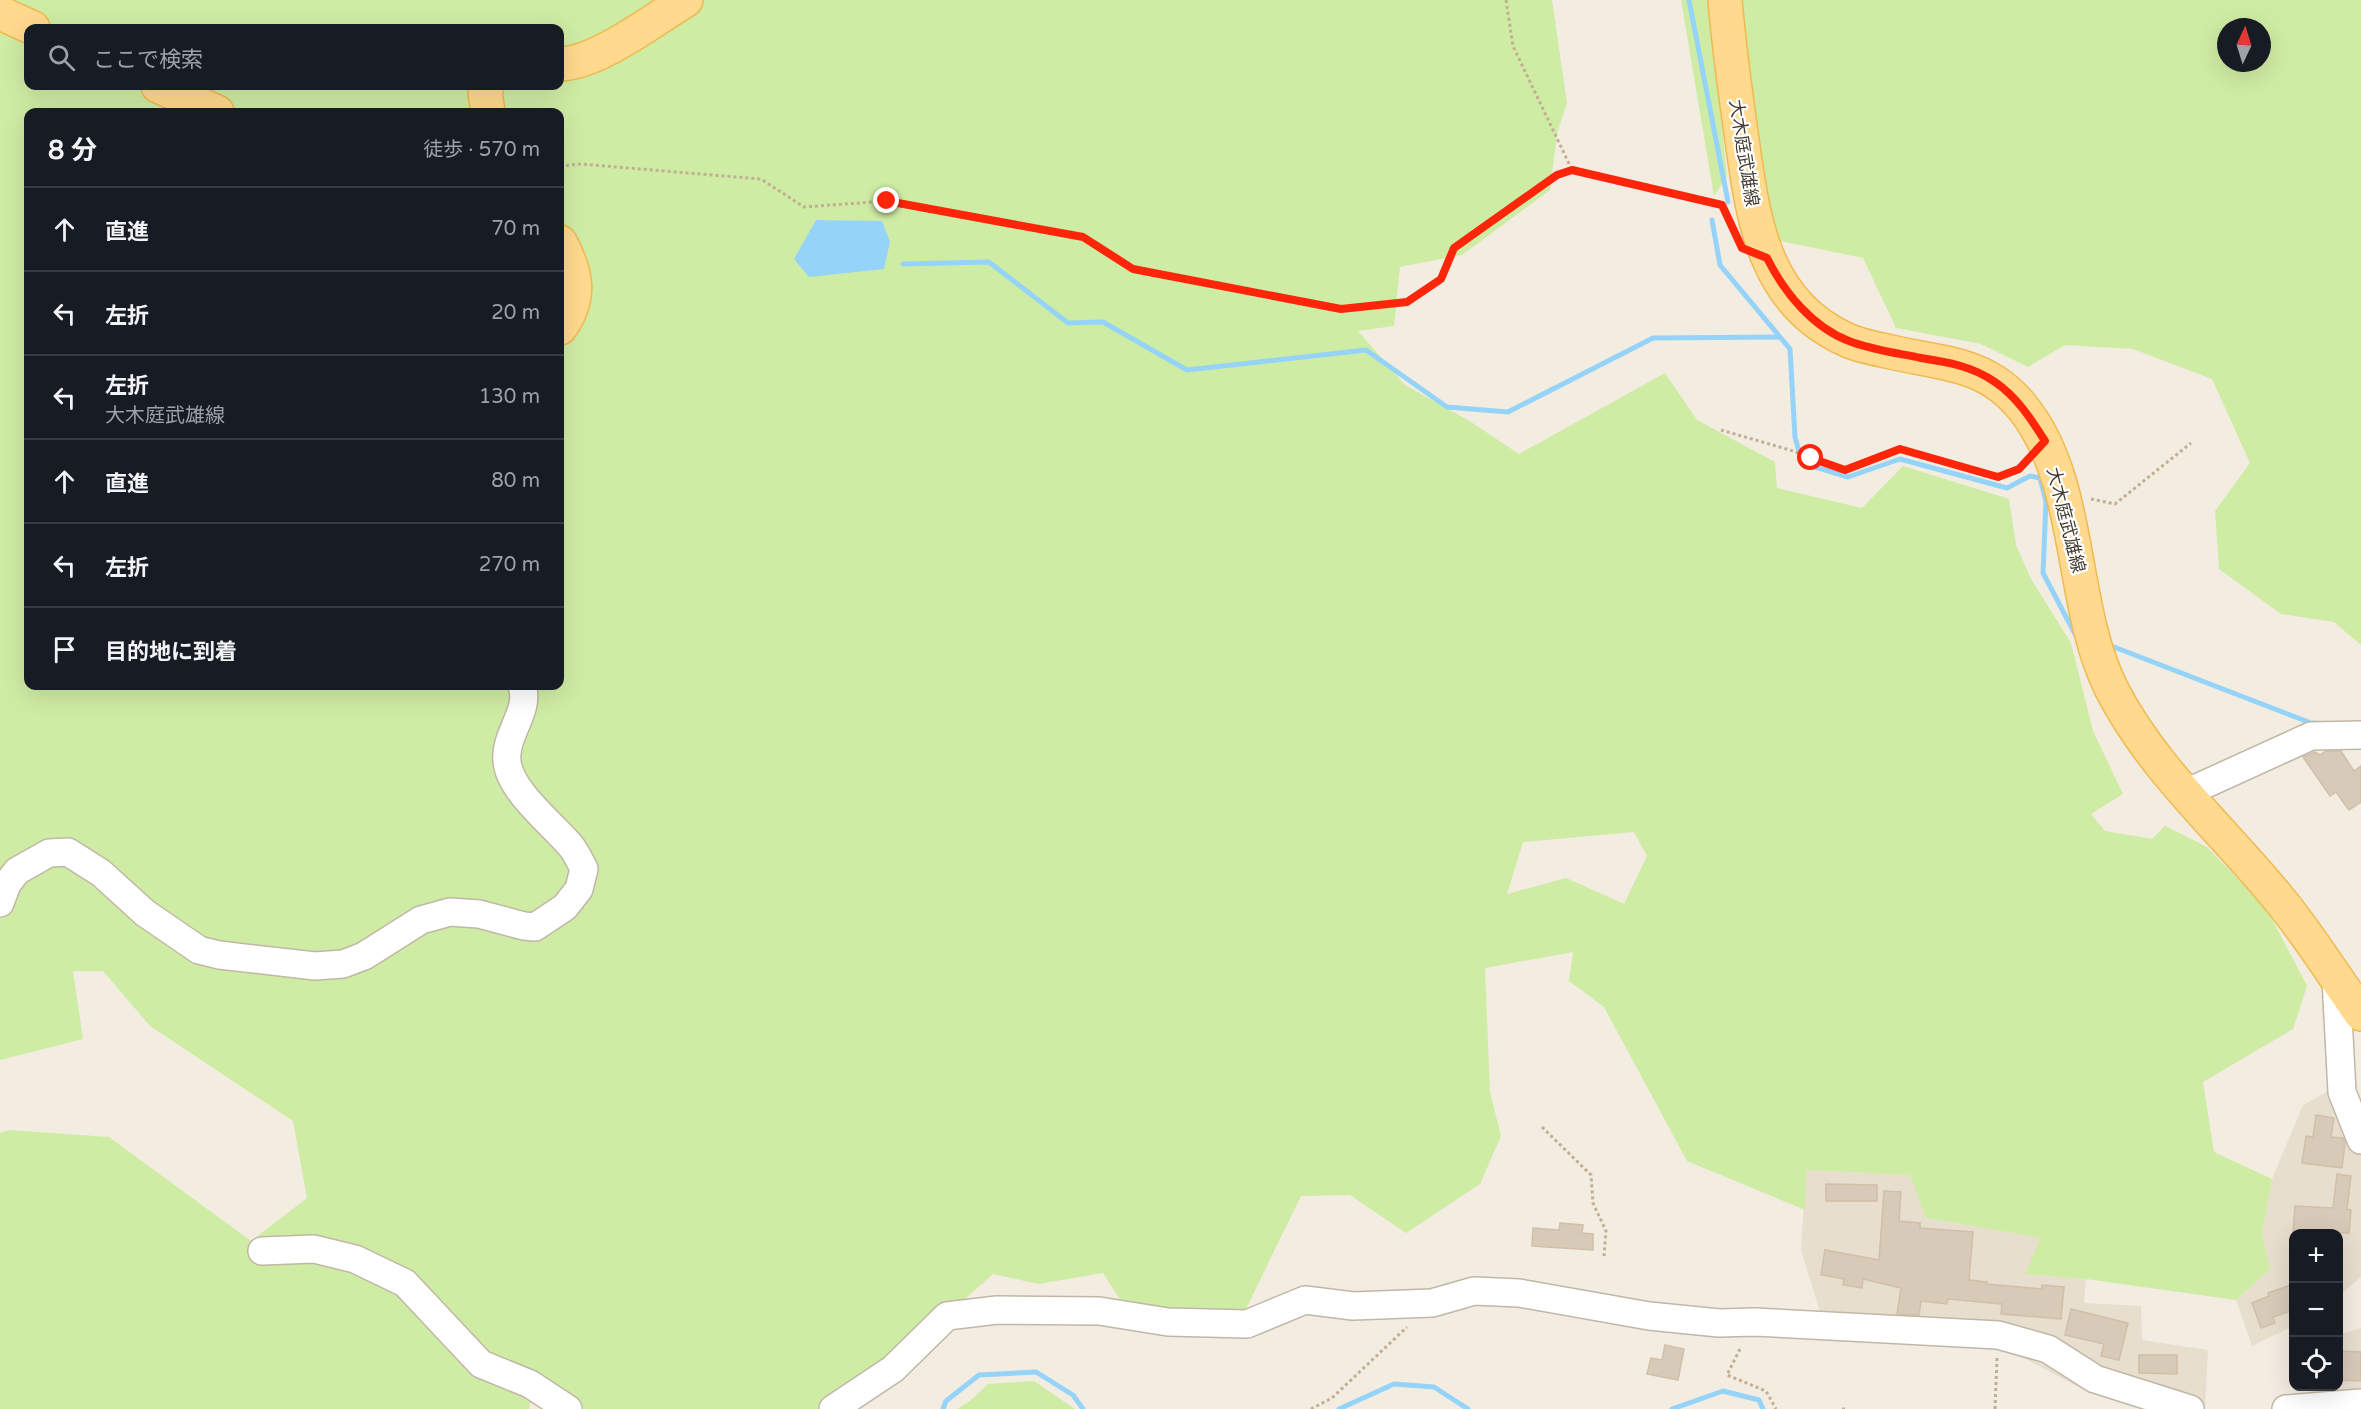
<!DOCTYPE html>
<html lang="ja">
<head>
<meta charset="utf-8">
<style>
	:root { --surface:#171b24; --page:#20242c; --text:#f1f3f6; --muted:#9ea1a6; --line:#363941 }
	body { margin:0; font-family:"Varela Round","Noto Sans JP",sans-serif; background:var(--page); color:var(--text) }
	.controls { position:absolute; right:18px; bottom:18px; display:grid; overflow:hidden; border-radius:12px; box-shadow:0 6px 24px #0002 }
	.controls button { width:54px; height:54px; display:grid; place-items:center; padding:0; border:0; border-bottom:2px solid var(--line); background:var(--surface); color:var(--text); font:30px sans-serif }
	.compass { position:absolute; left:2217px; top:18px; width:54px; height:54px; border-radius:50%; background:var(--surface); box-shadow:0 6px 24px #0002; rotate:4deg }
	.stop { position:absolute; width:18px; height:18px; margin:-14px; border:4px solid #ff250b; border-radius:50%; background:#fff }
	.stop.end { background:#ff250b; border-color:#fff; box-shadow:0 2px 6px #0008 }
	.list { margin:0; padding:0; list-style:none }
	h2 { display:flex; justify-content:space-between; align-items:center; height:78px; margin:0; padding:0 24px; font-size:26px }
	h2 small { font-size:20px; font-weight:400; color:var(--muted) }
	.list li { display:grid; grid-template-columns:39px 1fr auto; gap:18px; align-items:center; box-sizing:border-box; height:84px; padding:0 24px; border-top:2px solid var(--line) }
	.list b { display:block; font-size:22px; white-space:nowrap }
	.list p { margin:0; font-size:20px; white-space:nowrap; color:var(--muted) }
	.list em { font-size:20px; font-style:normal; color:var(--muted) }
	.icon { flex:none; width:33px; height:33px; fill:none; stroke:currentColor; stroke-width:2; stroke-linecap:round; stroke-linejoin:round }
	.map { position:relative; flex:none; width:2361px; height:1409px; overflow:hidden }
	.search { position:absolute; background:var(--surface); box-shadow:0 6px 24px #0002; left:24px; top:24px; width:540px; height:66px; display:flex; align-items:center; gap:15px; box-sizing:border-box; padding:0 21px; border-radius:12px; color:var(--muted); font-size:22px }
	.panel { position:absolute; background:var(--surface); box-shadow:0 6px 24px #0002; left:24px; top:108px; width:540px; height:582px; border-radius:12px }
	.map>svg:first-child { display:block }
	.residential { fill:#e7dece }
	.green { fill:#cfeca4; fill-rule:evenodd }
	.water { fill:#95d4f8 }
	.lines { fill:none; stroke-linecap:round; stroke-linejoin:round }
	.stream { stroke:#95d4f8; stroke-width:5 }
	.building { fill:#d8cab8; stroke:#d1bfa8; stroke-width:1.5 }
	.minor-casing { stroke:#c1b7a6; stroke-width:30 }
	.major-casing { stroke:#f0b951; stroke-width:36 }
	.path { stroke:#c2af92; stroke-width:3; stroke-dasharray:3 3; stroke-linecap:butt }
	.minor { stroke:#fff; stroke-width:27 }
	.major { stroke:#ffd98d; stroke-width:33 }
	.route { stroke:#ff250b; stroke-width:8 }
	.labels { text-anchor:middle; stroke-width:4.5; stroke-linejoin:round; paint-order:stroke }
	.street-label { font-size:18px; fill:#443c31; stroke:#fff }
</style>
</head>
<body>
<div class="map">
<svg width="2361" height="1409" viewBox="0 0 2361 1409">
	<rect width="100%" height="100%" fill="#f3ece1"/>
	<g class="residential">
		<path d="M 2347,1081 L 2361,1121 L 2361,1277 L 2339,1296 L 2338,1234 L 2294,1234 L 2293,1326 L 2252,1346 L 2236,1300 L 2270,1269 L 2262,1235 L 2272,1179 L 2303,1105 Z"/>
		<path d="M 1806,1170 L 1911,1175 L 1926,1218 L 2042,1238 L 2025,1274 L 2086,1279 L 2084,1303 L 2141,1306 L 2142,1340 L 2208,1350 L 2205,1409 L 2158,1409 L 2082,1389 L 2011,1351 L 1828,1338 L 1801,1250 Z"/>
		<path d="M 2361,1328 L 2361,1398 L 2310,1402 L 2311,1387 L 2338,1386 L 2339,1335 Z"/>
	</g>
	<g class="green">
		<path d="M 0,0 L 1552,0 L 1567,103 L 1557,134 L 1550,190 L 1462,255 L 1400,267 L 1394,326 L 1358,331 L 1405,385 L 1468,420 L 1519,454 L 1665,373 L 1697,420 L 1775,462 L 1777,488 L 1862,508 L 1903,466 L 2009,499 L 2016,545 L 2031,579 L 2071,643 L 2093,731 L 2123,794 L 2091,814 L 2105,831 L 2152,839 L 2165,826 L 2207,847 L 2267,909 L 2307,986 L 2293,1029 L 2203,1082 L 2214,1152 L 2272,1179 L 2262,1235 L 2270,1269 L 2236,1300 L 2086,1279 L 2025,1274 L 2041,1238 L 1926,1218 L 1910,1175 L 1806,1170 L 1805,1210 L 1687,1161 L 1604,1007 L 1569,981 L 1573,952 L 1485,968 L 1490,1092 L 1501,1136 L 1480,1184 L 1406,1233 L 1350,1195 L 1301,1196 L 1243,1315 L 1172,1314 L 1121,1301 L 1103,1273 L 1038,1284 L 993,1274 L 935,1325 L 822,1409 L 579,1409 L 534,1378 L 529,1409 L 0,1409 L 0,1133 L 9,1130 L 109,1137 L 251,1241 L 307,1198 L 293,1121 L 150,1026 L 103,971 L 73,971 L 83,1039 L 0,1060 ZM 28,28 L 560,28 L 560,86 L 28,86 ZM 28,112 L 560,112 L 560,686 L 28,686 ZM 1634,832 L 1647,856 L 1624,904 L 1566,878 L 1507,894 L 1523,842 Z"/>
		<path d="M 1681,0 L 1709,0 L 1727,176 L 1714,196 Z"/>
		<path d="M 1742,0 L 2361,0 L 2361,645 L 2334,622 L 2281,614 L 2219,569 L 2215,511 L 2250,463 L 2212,379 L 2133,349 L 2065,345 L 2028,367 L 1981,344 L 1896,328 L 1863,258 L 1775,240 L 1750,107 ZM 2226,27 L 2262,27 L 2262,63 L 2226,63 Z"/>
		<path d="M 1034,1381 L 1075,1409 L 957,1409 L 971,1400 L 988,1384 Z"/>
	</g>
	<path class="water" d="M 816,220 L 882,221 L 890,242 L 884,269 L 809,277 L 794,259 Z"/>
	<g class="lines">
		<g class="stream">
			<path d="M 1689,0 L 1728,202"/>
			<path d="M 1712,220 L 1720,265 L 1790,349 L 1795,437 L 1802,463 L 1848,477 L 1900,459 L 2007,488 L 2030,476 L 2040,478 L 2046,501 L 2043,573 L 2075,634"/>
			<path d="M 903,264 L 989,262 L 1068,323 L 1103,322 L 1187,370 L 1366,350 L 1447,407 L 1508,412 L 1653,338 L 1780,337"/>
			<path d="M 2114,647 L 2311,723 L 2317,723"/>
			<path d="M 943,1409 L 946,1401 L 979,1375 L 1036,1372 L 1073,1395 L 1083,1409"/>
			<path d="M 1339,1409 L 1394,1384 L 1434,1387 L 1468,1409"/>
			<path d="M 1672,1409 L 1723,1391 L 1759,1400 L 1763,1409"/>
		</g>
	</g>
	<g class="building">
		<path d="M 2326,751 L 2341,751 L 2354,771 L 2361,766 L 2361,802 L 2349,810 L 2336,792 L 2330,796 L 2303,757 L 2315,752 L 2320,755 Z"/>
		<path d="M 2316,1115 L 2334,1118 L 2331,1137 L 2343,1138 L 2345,1143 L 2342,1168 L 2302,1163 L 2306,1136 L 2313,1137 Z"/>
		<path d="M 2337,1174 L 2351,1176 L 2347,1209 L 2351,1210 L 2349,1233 L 2293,1232 L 2295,1206 L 2333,1208 Z"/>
		<path d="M 1826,1184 L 1877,1185 L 1877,1201 L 1826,1201 Z"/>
		<path d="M 1884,1191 L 1901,1192 L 1899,1221 L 1920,1223 L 1920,1228 L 1973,1232 L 1969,1280 L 1987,1282 L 1986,1284 L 2042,1289 L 2042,1285 L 2064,1287 L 2061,1319 L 2001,1314 L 2002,1304 L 1948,1299 L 1947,1304 L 1921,1301 L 1919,1315 L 1897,1314 L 1901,1288 L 1863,1279 L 1862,1288 L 1843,1285 L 1844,1279 L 1821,1275 L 1825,1250 L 1879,1260 Z"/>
		<path d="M 1560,1223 L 1583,1225 L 1582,1233 L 1593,1234 L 1593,1250 L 1532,1246 L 1533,1228 L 1559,1230 Z"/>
		<path d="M 2294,1284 L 2294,1310 L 2273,1317 L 2275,1323 L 2261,1328 L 2252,1303 L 2269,1296 L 2268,1293 Z"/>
		<path d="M 2071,1309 L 2128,1323 L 2119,1360 L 2101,1356 L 2104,1344 L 2065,1335 Z"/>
		<path d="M 1665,1345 L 1684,1349 L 1678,1380 L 1647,1374 L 1651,1358 L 1662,1360 Z"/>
		<path d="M 2338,1351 L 2361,1352 L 2361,1381 L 2338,1380 Z"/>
		<path d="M 2139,1355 L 2177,1355 L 2177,1374 L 2139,1373 Z"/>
	</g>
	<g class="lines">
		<g class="minor-casing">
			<g id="minor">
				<path d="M 2186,793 L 2311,736 L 2361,735"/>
				<path d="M 0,903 L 7,884 L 17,871 L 49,853 L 68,852 L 101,873 L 145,913 L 199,950 L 219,955 L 315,966 L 343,964 L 364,956 L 421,920 L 450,912 L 479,914 L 524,926 L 535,927 L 565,907 L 579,889 L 584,869 C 580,861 576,852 570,845 C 552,824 509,790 507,761 C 504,735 531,710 522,686"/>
				<path d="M 2336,979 L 2342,1092 L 2361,1140"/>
				<path d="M 262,1251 L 314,1249 L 355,1259 L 405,1283 L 481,1364 L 530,1384 L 568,1409"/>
				<path d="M 833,1409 L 893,1369 L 947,1316 L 997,1310 L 1099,1311 L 1168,1322 L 1247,1324 L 1305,1300 L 1353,1306 L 1432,1303 L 1474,1291 L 1519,1293 L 1649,1316 L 1719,1323 L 1755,1322 L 1998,1335 L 2048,1349 L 2095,1379 L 2190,1409"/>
				<path d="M 2286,1409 L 2361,1403"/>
			</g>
		</g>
		<g class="major-casing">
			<g id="major">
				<path d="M 1725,0 C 1729,49 1736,98 1743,147 C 1754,225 1766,304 1847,340 C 1860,346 1877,349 1891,352 C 1942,364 1987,362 2023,408 C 2083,483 2069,603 2111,688 C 2152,769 2222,829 2279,899 C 2309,935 2334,976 2361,1014"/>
				<path d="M 0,13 L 33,28"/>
				<path d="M 560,64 C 598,63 653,20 686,0"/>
				<path d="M 158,86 L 217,112"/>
				<path d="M 487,86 L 485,93 L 488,112"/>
				<path d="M 560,242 C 577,273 582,298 560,328"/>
			</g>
		</g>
		<g class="path">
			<path d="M 1506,0 L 1513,46 L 1572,170"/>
			<path d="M 560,166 L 581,164 L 761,179 L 804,207 L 887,201 L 1083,237 L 1133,269 L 1341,309 L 1407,302 L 1441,279 L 1453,248 L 1558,175 L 1572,170 L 1723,205 L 1727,215"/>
			<path d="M 1721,430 L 1790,450 L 1845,470 L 1900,449 L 1998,477 L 2019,469 L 2025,462"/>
			<path d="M 2091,499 L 2115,504 L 2191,443"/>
			<path d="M 1542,1127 L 1591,1175 L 1593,1203 L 1606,1231 L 1604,1256"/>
			<path d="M 1740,1349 L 1727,1375 L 1766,1391 L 1776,1409"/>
			<path d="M 1311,1409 L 1332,1398 L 1407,1327"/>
			<path d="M 1842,1409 L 1847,1409"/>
			<path d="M 1995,1409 L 1997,1358"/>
		</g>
		<use href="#minor" class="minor"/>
		<use href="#major" class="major"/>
	</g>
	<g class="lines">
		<path class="route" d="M 887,201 L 1083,237 L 1133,269 L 1341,309 L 1407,302 L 1441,279 L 1454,248 L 1557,175 L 1572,170 L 1722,205 L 1742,248 L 1767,258 C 1784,292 1812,327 1849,341 C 1872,350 1897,353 1921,358 C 1947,362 1972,366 1995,382 C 2017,397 2031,419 2045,441 L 2019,469 L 1998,477 L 1900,449 L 1845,470 L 1811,458"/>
	</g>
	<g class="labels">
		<g class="street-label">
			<text transform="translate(1744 153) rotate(81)" y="6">大木庭武雄線</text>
			<text transform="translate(2066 520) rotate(76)" y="6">大木庭武雄線</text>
		</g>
	</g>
</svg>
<div class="controls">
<button>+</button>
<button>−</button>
<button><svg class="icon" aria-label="locate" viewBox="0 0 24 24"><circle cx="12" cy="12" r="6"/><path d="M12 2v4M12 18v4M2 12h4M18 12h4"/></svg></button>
</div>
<svg class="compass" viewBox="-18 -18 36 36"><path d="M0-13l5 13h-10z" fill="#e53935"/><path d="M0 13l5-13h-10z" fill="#9ea1a6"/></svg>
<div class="stop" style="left:1811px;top:458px"></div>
<div class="stop end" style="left:887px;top:201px"></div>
<div class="search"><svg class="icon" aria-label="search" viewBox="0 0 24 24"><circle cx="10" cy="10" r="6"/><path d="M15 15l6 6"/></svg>ここで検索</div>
<section class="panel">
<h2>8 分<small>徒歩 · 570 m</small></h2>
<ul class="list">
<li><svg class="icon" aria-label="ahead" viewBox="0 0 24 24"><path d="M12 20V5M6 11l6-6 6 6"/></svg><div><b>直進</b></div><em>70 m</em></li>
<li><svg class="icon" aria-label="left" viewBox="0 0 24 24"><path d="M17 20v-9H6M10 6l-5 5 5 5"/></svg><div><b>左折</b></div><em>20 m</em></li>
<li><svg class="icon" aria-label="left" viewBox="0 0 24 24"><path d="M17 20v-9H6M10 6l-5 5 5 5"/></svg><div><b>左折</b><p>大木庭武雄線</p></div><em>130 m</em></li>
<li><svg class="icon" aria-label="ahead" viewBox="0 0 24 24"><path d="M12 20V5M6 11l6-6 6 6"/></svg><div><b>直進</b></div><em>80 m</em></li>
<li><svg class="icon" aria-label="left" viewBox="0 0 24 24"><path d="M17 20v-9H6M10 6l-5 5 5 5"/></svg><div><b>左折</b></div><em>270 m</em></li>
<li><svg class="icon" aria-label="arrive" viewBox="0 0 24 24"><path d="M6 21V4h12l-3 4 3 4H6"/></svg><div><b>目的地に到着</b></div></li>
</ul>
</section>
</div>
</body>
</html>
